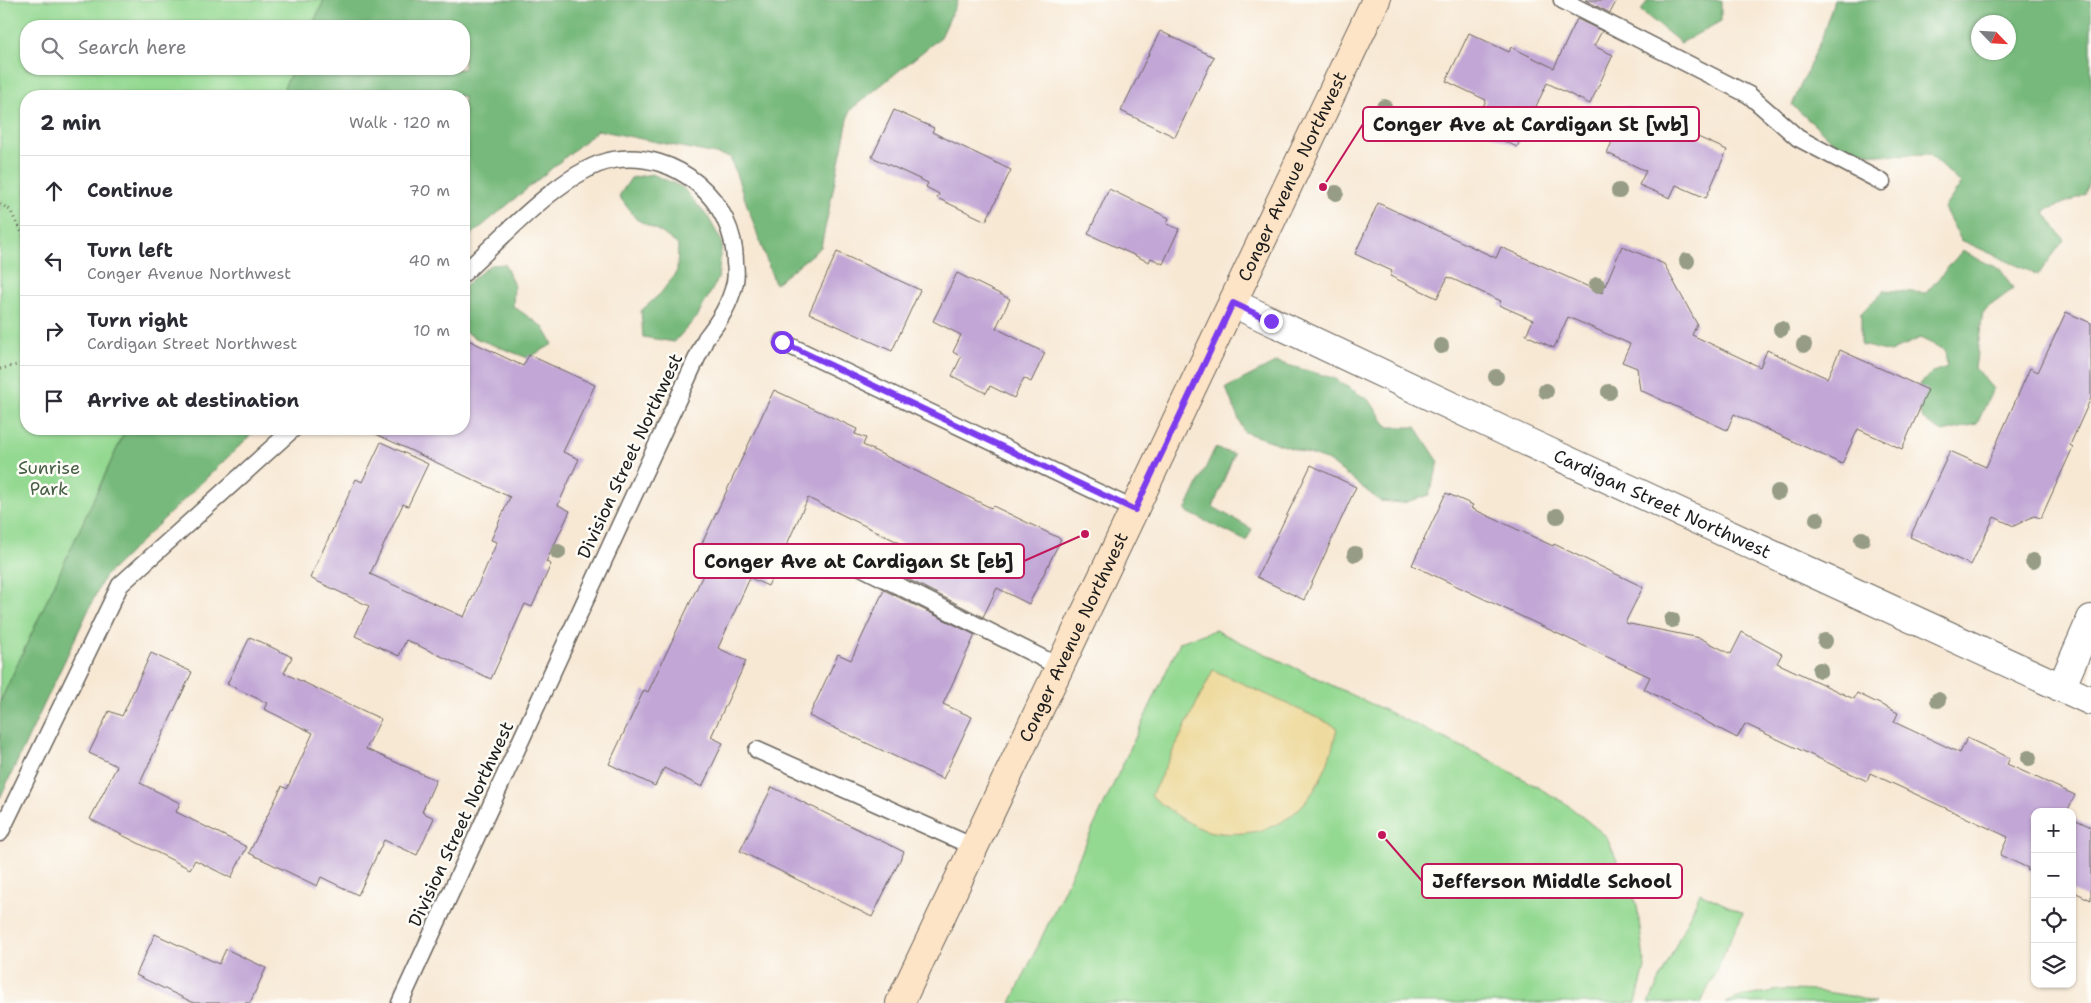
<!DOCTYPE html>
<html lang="en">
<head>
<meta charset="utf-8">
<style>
	:root { --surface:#fff; --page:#f7f7f7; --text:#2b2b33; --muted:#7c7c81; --line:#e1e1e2 }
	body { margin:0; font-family:"Shantell Sans",sans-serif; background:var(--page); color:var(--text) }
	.controls { position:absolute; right:15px; bottom:15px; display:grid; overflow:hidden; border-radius:10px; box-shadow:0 1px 4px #0004 }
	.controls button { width:45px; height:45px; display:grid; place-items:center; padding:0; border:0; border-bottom:1px solid var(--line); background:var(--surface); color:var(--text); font:25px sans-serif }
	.compass { position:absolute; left:1971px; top:15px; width:45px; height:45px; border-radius:50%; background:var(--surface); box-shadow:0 1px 4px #0004; rotate:115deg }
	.stop { position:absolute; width:15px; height:15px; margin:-11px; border:4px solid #7c3aed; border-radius:50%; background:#fff }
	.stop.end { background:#7c3aed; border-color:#fff; box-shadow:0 1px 5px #0008 }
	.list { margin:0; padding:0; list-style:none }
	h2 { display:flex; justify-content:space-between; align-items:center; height:65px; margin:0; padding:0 20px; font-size:21px }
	h2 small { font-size:16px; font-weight:400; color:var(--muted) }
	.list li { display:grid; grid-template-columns:32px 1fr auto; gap:15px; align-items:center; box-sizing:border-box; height:70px; padding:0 20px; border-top:1px solid var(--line) }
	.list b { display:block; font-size:19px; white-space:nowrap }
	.list p { margin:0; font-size:16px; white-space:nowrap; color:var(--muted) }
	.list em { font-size:16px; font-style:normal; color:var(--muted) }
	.icon { flex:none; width:28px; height:28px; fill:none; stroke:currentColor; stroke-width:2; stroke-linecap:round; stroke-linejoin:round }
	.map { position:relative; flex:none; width:2091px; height:1003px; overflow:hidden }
	.search { position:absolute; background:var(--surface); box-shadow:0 1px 4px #0004; left:20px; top:20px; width:450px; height:55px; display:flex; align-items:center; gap:12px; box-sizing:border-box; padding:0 18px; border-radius:20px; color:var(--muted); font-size:19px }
	.panel { position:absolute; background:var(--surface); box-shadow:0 1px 4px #0004; left:20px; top:90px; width:450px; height:345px; border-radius:20px }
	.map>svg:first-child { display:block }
	.green { fill:#94d992; stroke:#587a57 }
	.forest { fill:#77b97c; stroke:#4a6a4c; fill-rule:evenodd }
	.sand { fill:#eeda9e; stroke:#857b5d }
	.building { fill:#c2a7d6 }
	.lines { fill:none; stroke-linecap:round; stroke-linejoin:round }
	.lane-casing { stroke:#69635c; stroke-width:19 }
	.street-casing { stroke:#69635c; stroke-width:30 }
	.secondary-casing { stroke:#69635c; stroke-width:30 }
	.path { stroke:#69635c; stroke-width:3; stroke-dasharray:1 4; stroke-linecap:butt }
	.lane { stroke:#fff; stroke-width:16 }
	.street { stroke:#fff; stroke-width:28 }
	.secondary { stroke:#fee4c6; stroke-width:28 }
	.tree { fill:#969c85 }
	.route { stroke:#7c3aed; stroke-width:6 }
	.labels { text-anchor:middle; stroke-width:5; stroke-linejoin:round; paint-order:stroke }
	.street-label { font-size:18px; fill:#1c1c1c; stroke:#fdfcf7 }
	.park-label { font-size:18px; fill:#465e45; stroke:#fdfcf7 }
	.leader { fill:none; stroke:#c2185b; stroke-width:2 }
	.callout-dot { fill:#c2185b; stroke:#fdfcf7; stroke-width:2 }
	.callout { fill:#fdfcf7; stroke:#c2185b; stroke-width:2 }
	.callout-label { font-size:19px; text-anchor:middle; font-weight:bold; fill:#1c1c1c }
</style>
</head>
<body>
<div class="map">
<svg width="2091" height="1003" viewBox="0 0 2091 1003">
	<rect width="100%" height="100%" fill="#fdfcf7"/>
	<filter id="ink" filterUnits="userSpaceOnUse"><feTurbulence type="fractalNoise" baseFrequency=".02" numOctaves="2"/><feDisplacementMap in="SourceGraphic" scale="10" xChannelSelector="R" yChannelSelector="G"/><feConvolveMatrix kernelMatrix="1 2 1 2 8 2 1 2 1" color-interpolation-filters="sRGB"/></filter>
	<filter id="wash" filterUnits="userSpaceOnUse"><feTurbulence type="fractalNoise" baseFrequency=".0096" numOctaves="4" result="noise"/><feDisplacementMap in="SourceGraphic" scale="20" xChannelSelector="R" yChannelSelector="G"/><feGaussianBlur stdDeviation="1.12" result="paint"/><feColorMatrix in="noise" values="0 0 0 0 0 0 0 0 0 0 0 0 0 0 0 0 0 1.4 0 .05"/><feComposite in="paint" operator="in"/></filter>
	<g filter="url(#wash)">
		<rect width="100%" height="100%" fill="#f7e8d4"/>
		<g class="green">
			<path d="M 0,0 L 324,0 L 312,26 L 26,26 L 26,69 L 293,69 L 280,96 L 26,96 L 26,429 L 126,429 L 0,702 Z"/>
			<path d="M 1215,630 L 1490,760 L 1565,803 L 1606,836 L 1637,905 L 1645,968 L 1636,1003 L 1011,1003 L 1180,642 Z"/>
			<path d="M 1700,893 L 1743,913 L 1701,1003 L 1649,1003 Z"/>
			<path d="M 1779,990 C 1812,990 1843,992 1875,1003 L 1725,1003 L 1741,997 Z"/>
		</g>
		<g class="forest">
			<path d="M 324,0 L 958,0 L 941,37 L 850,110 L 821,247 L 775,284 L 730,157 L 598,130 L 464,241 L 464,96 L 280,96 L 293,69 L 464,69 L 464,26 L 312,26 Z"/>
			<path d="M 1648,0 L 1721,0 L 1721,21 L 1681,43 L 1641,11 Z"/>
			<path d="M 1834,0 L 2091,0 L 2091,138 L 2087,139 L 2091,173 L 2085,195 L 2044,211 L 2064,240 L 2038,275 L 1961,240 L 1944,208 L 1961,184 L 1929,154 L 1882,155 L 1841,149 L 1792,105 L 1822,37 ZM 1978,22 L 2008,22 L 2008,52 L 1978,52 Z"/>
			<path d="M 652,174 L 682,187 L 708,217 L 722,242 L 718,279 L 697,317 L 674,342 L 643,337 L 641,311 L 661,293 L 677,271 L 678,245 L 662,233 L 636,219 L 619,196 L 631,178 Z"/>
			<path d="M 1962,251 L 2001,270 L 2013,289 L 1983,311 L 1975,368 L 1993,389 L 1977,424 L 1943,432 C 1914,417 1920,415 1920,384 L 1932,372 L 1947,367 L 1945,350 L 1920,338 L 1890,352 L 1861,345 L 1861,313 L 1884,290 L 1926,293 Z"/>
			<path d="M 505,264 L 514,286 L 513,306 L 543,327 L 553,344 L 528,358 L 475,338 L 464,331 L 464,286 L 490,265 Z"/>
			<path d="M 1277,362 L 1333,378 L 1370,401 L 1388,427 L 1416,427 L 1439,462 L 1429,495 L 1403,503 L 1380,501 L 1329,461 L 1244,432 L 1226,388 Z"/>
			<path d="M 126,429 L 257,429 L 104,577 L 0,798 L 0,702 Z"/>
			<path d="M 1215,448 L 1234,454 L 1213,507 L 1252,529 L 1246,541 L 1185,511 Z"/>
		</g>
		<path class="sand" d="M 1213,670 L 1337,727 C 1328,779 1301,829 1244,833 C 1231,834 1215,834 1202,829 C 1183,821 1167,808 1151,796 Z"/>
		<g id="blocks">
			<g class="building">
				<path d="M 1585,0 L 1617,0 L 1610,13 Z"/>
				<path d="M 1577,19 L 1602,31 L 1594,46 L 1613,55 L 1590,104 L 1547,83 L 1517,147 L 1474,127 L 1486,100 L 1446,81 L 1469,33 L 1509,52 L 1511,47 L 1554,68 Z"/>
				<path d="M 1160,31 L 1214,57 L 1175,137 L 1121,111 Z"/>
				<path d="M 1628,106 L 1727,150 L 1706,198 L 1676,185 L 1670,198 L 1639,185 L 1646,171 L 1607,153 Z"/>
				<path d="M 894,110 L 934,128 L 932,132 L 1011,170 L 986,221 L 937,198 L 939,194 L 926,187 L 928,183 L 872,157 Z"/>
				<path d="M 1109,189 L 1169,218 L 1167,224 L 1179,229 L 1163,264 L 1151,258 L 1149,262 L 1088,234 Z"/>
				<path d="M 1378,203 L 1496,258 L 1501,247 L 1602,293 L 1622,246 L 1664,264 L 1697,324 L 1692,335 L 1760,367 L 1767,350 L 1827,378 L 1840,350 L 1928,390 L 1902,449 L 1858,429 L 1842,464 L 1734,414 L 1727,430 L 1640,390 L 1637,368 L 1622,362 L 1630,344 L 1568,317 L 1554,348 L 1526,335 L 1533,320 L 1499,305 L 1501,301 L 1448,277 L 1437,298 L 1390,276 L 1392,271 L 1355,254 Z"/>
				<path d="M 837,252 L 920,290 L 892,351 L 809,313 Z"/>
				<path d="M 957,273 L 1010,299 L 996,328 L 1045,353 L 1031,382 L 1024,378 L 1014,398 L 990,386 L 986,393 L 952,376 L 961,357 L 953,352 L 961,335 L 933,321 Z"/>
				<path d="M 2066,312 L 2091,323 L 2091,398 L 2070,445 L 2073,447 L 2041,518 L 2034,516 L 2014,526 L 1994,517 L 1971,565 L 1910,537 L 1950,451 L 1986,467 L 2030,368 L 2038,372 Z"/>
				<path d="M 464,338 L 523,366 L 529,355 L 595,385 L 563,452 L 579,459 L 558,505 L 570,511 L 546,562 L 551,564 L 532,607 L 525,604 L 491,679 L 406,640 L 399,656 L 355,636 L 369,606 L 310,578 L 356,479 L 362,482 L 381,442 L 428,464 L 408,506 L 403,504 L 370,574 L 464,617 L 497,542 L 491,540 L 510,497 L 365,429 L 464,429 Z"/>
				<path d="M 774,390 L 857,429 L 855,434 L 866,438 L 863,445 L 991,508 L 993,506 L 1061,539 L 1029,604 L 997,588 L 983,617 L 892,571 L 904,545 L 808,498 L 768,586 L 750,578 L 718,648 L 746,661 L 711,737 L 723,743 L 702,787 L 664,768 L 655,786 L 609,764 L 644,690 L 648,692 L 710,560 L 697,554 Z"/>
				<path d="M 1311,465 L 1356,487 L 1304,600 L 1257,577 Z"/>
				<path d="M 1446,493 L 1473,505 L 1471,508 L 1553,546 L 1554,544 L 1643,587 L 1625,623 L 1700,638 L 1731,654 L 1742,632 L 1782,654 L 1777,663 L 1854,699 L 1857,693 L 1898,713 L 1894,722 L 1960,753 L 1967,738 L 2010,758 L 2007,764 L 2075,795 L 2067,812 L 2035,812 L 2035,874 L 2027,870 L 2028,868 L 2000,855 L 2008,837 L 1870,773 L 1867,781 L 1745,724 L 1737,738 L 1644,689 L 1650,677 L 1412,565 Z"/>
				<path d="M 884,590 L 975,635 L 943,704 L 972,717 L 943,779 L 809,716 L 838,654 L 851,660 Z"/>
				<path d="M 250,637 L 292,657 L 284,673 L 381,719 L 366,749 L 436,780 L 422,812 L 434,818 L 417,855 L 384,840 L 358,895 L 321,877 L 317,886 L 249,853 L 282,786 L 287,789 L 313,733 L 264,709 L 267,703 L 227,684 Z"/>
				<path d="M 151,653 L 192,672 L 140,783 L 180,803 L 176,812 L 247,847 L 231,878 L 195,860 L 190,869 L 90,819 L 117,766 L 89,753 L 109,711 L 122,716 Z"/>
				<path d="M 772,787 L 904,852 L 872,917 L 740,851 Z"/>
				<path d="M 2072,818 L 2091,827 L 2091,900 L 2072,891 Z"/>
				<path d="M 155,934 L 219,964 L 226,949 L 266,968 L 250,1003 L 194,1003 L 136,975 Z"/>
			</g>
		</g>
	</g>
	<g filter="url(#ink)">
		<use href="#blocks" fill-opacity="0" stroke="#69635c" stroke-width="1"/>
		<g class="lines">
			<g class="lane-casing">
				<g id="lane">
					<path d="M 1562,0 L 1749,95 L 1798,138 L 1882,182"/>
					<path d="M 782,342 L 1135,510"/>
					<path d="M 841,557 L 1060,667"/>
					<path d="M 757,750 L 974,847"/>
					<path d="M 0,833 L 120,585 L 293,429"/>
					<path d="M 400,1003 L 706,338 C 720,320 730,304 735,282 C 736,276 736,269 735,263 C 735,200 676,149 613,160 C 565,168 500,240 464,273"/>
				</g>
			</g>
			<g class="street-casing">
				<g id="street">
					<path id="s1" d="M 1233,303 L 1521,439 L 2091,701"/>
					<path d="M 2061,688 L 2091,619"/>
				</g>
			</g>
			<g class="secondary-casing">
				<g id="secondary">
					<path id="s2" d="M 900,1003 L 1376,0"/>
				</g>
			</g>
			<g class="path">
				<path d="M 0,204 L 10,210 L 26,241"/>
				<path d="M 0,369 L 26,363"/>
			</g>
			<use href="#lane" class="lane"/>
			<use href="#street" class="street"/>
			<use href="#secondary" class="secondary"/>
		</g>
		<g class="tree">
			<circle cx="1384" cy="107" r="8"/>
			<circle cx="1619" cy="191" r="8"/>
			<circle cx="1336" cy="193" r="8"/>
			<circle cx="1687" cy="261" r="8"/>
			<circle cx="1597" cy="285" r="8"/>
			<circle cx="1781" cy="329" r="8"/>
			<circle cx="1804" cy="345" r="8"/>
			<circle cx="1441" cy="346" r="8"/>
			<circle cx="1496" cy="377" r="8"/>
			<circle cx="1546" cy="391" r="8"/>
			<circle cx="1609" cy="392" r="8"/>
			<circle cx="1778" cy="492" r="8"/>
			<circle cx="1557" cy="516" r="8"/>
			<circle cx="1817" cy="519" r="8"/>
			<circle cx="1862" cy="539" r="8"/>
			<circle cx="558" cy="552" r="8"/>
			<circle cx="1355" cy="554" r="8"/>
			<circle cx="2033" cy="561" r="8"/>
			<circle cx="1672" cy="620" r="8"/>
			<circle cx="1825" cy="641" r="8"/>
			<circle cx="1820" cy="670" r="8"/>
			<circle cx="1938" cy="700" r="8"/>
			<circle cx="2029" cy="758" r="8"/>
		</g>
	</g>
	<g class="lines" filter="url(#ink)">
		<path class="route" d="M 782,342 L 1135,510 L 1233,303 L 1271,321"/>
	</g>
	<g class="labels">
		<g class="street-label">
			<text dy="6" stroke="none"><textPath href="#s2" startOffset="915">Conger Avenue Northwest</textPath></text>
			<text transform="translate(630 456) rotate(-65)" y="6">Division Street Northwest</text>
			<text dy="6" stroke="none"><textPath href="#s1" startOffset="474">Cardigan Street Northwest</textPath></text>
			<text dy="6" stroke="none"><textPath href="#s2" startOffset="405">Conger Avenue Northwest</textPath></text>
			<text transform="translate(461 824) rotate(-65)" y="6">Division Street Northwest</text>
		</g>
		<g class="park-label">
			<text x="49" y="474">Sunrise<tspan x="49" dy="21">Park</tspan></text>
		</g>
	</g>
	<path class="leader" d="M1323 187L1363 124M1085 534L1024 561M1382 835L1422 881"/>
	<g class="callout-dot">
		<circle cx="1323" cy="187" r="5"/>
		<circle cx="1085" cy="534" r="5"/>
		<circle cx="1382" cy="835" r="5"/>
	</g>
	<g class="callout">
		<rect x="1363" y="107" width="336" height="34" rx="5"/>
		<rect x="694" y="544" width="330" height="34" rx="5"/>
		<rect x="1422" y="864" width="260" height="34" rx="5"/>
	</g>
	<g class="callout-label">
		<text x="1531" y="131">Conger Ave at Cardigan St [wb]</text>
		<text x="859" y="568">Conger Ave at Cardigan St [eb]</text>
		<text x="1552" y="888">Jefferson Middle School</text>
	</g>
</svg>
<div class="controls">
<button>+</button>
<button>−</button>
<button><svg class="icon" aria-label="locate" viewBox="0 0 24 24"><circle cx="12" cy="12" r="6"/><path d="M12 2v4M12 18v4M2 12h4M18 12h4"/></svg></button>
<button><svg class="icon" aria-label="layers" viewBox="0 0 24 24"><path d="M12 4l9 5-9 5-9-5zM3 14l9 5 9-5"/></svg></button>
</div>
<svg class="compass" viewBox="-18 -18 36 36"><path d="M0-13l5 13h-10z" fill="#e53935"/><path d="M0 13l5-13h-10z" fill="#7c7c81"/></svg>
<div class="stop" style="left:782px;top:342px"></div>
<div class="stop end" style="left:1271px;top:321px"></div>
<div class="search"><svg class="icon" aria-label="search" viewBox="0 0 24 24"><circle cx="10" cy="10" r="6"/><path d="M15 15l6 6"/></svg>Search here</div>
<section class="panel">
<h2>2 min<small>Walk · 120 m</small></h2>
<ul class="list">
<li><svg class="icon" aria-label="ahead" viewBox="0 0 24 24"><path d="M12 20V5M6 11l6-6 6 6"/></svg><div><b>Continue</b></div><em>70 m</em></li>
<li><svg class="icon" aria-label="left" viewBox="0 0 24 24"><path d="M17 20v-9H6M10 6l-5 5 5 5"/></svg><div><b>Turn left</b><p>Conger Avenue Northwest</p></div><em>40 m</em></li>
<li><svg class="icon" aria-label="right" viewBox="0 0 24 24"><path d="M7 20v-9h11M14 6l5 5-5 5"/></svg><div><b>Turn right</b><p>Cardigan Street Northwest</p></div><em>10 m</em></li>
<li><svg class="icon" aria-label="arrive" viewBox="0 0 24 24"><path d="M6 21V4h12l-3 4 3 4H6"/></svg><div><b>Arrive at destination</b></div></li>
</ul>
</section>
</div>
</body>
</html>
